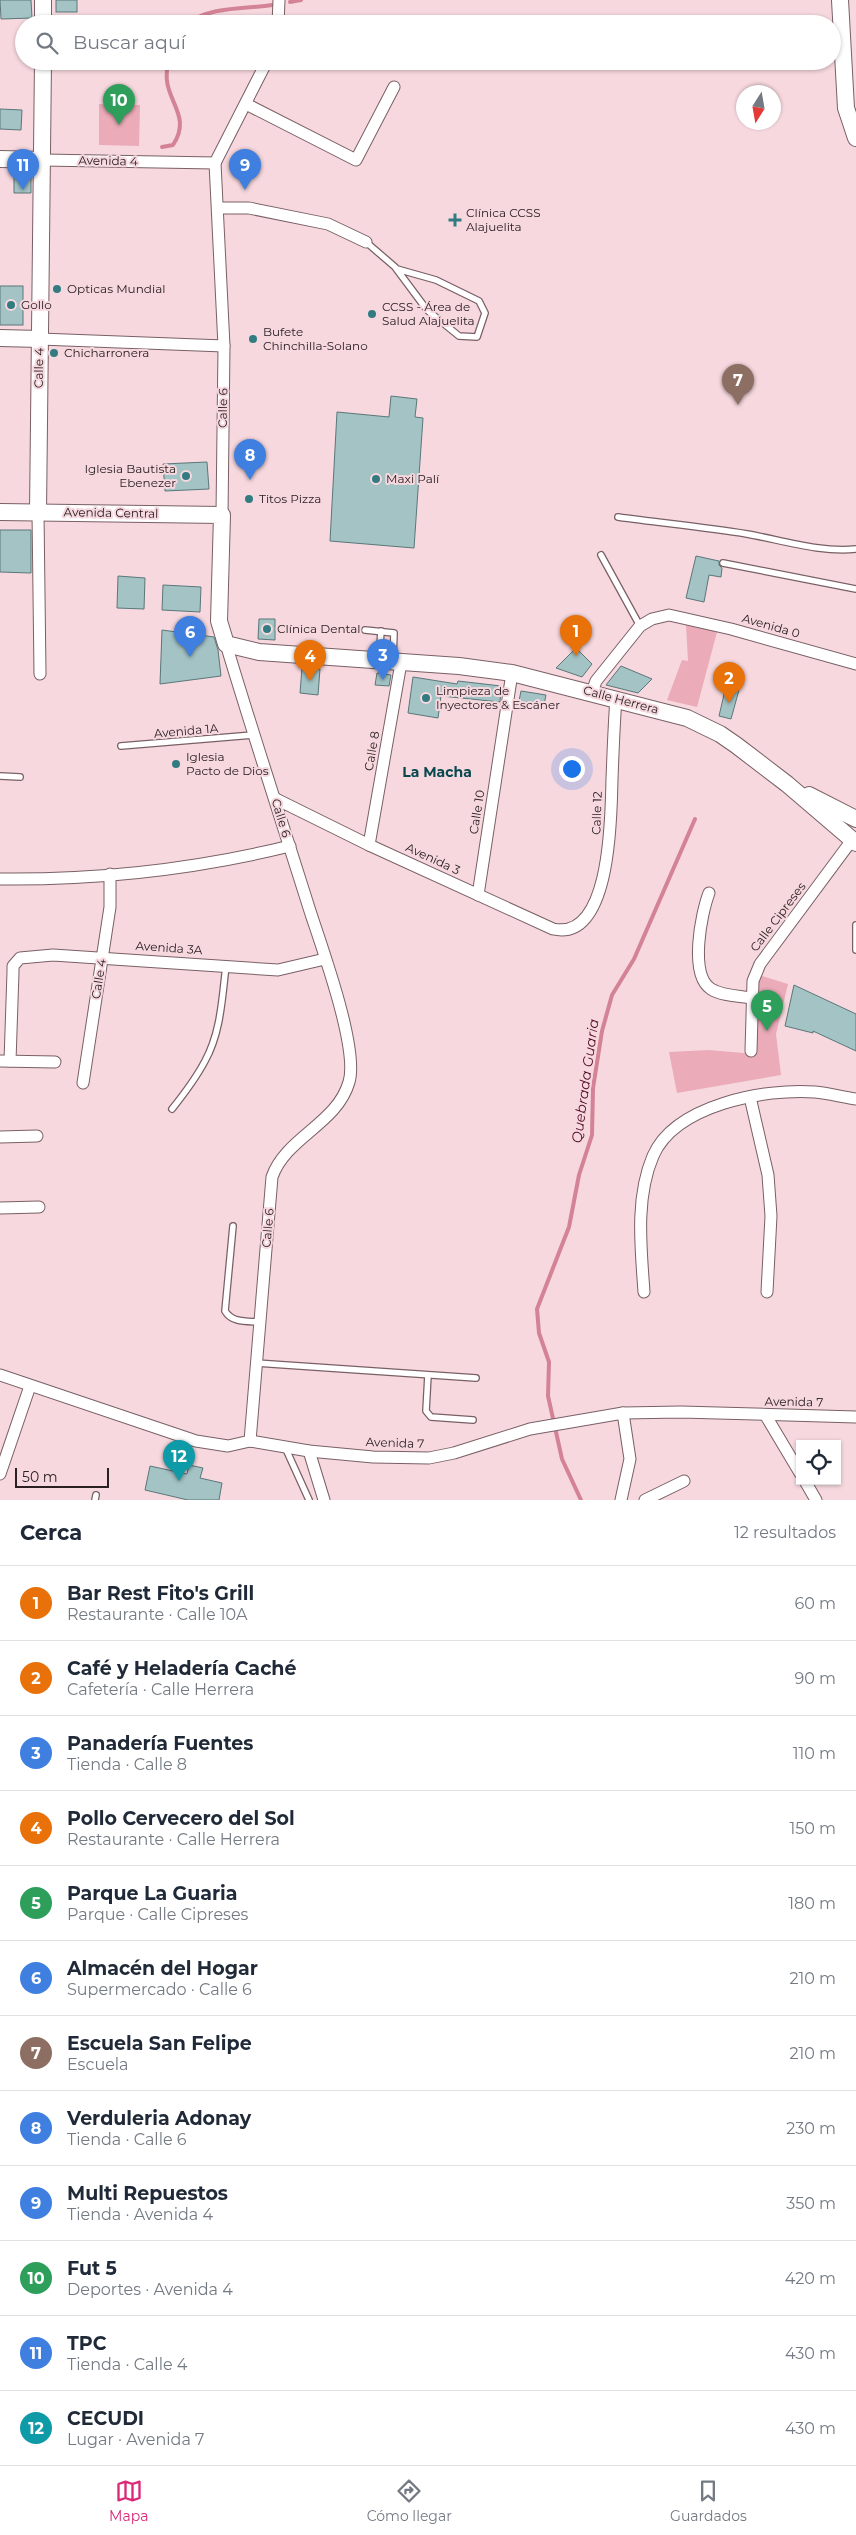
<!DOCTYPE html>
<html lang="es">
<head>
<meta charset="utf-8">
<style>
	:root { --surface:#fff; --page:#f6f6f7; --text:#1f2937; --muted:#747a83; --line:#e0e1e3; --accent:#db2777 }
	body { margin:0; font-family:Montserrat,sans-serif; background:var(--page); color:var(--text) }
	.controls { position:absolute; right:15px; bottom:15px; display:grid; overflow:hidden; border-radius:0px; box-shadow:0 1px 4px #0004 }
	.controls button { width:45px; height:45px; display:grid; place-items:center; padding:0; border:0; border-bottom:1px solid var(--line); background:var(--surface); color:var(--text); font:25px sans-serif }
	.compass { position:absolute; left:736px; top:85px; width:45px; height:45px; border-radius:50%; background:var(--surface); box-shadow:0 1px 4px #0004; rotate:191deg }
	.scale { position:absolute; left:15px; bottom:12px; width:94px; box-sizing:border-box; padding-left:5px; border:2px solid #2a2022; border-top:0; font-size:14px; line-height:18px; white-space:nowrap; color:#2a2022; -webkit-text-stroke:4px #f6d8de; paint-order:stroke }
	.you { position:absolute; left:571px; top:768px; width:18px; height:18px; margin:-12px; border:4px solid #fff; border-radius:50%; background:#1a73e8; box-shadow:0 0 0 8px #1a73e833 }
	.badge { display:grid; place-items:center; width:32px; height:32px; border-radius:50%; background:var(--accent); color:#fff; font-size:16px; font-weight:700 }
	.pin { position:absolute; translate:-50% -41px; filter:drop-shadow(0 1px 2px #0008) }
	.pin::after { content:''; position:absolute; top:26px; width:18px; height:15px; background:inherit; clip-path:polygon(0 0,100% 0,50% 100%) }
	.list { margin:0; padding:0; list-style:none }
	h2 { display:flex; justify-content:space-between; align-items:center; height:65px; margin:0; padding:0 20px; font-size:21px }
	h2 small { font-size:16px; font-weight:400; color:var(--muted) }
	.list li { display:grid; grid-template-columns:32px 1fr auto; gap:15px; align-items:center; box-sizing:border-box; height:75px; padding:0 20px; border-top:1px solid var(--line) }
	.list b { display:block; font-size:19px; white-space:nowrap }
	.list p { margin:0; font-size:16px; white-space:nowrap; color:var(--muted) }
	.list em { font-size:16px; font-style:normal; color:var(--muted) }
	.icon { flex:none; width:28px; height:28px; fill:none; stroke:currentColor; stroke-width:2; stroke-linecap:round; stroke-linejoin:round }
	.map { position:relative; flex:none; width:856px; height:1500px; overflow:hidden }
	.search { position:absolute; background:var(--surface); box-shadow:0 1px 4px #0004; left:15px; right:15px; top:15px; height:55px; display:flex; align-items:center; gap:12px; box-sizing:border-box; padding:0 18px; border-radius:28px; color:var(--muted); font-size:19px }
	.sheet { height:965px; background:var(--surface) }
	nav { display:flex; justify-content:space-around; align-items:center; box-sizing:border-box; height:70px; border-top:1px solid var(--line); background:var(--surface); font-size:14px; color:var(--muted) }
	nav a { display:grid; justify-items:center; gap:2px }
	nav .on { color:var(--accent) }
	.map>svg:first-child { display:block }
	.green { fill:#ebabb8 }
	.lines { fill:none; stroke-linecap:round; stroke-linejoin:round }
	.stream { stroke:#d38395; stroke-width:4 }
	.building { fill:#a4c3c5; stroke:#5a7779 }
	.lane-casing { stroke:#796065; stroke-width:8 }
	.street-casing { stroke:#796065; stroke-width:13 }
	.secondary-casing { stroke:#796065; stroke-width:18 }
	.lane { stroke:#fff; stroke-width:5.5 }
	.street { stroke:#fff; stroke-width:11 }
	.secondary { stroke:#fff; stroke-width:16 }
	.poi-dot { fill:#327b80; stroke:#f6d8de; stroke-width:2 }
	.labels { text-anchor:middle; stroke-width:4; stroke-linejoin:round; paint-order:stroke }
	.street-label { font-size:12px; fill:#2a2022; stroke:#f6d8de }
	.poi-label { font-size:12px; fill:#2a2022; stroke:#f6d8de; text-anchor:start }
	.neighbourhood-label { font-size:14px; font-weight:bold; fill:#08494e; stroke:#f6d8de }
	.water-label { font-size:14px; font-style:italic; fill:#510823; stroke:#f6d8de }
</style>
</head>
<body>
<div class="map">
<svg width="856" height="1500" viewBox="0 0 856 1500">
	<rect width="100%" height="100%" fill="#f6d8de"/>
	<g class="green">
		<path d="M 99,104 L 140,105 L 139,146 L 99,145 Z"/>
		<path d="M 686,625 L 717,632 L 697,707 L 667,700 L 682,660 L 688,661 Z"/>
		<path d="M 759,975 L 788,984 L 776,1034 L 781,1075 L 677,1093 L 669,1052 L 708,1050 L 756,1054 Z"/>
	</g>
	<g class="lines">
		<g class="stream">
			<path d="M 290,2 L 301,0"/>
			<path d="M 188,24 C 208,6 247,9 272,5"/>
			<path d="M 162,147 L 173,145 C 195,112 157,98 169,61"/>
			<path d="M 581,1500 L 562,1459 L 548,1396 L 549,1362 L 539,1333 L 537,1309 L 569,1227 L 579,1175 L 592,1135 L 593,1088 L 602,1031 L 612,995 L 634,959 L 695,819"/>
		</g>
	</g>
	<g class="building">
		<path d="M 0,0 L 31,0 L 32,18 L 1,19 Z"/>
		<rect x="56" y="0" width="21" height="12"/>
		<path d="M 0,109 L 22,110 L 21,130 L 0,129 Z"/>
		<path d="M 31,173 L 31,193 L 14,193 L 14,174 Z"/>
		<rect x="0" y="286" width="23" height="39"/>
		<path d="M 391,396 L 417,399 L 415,417 L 423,418 L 414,548 L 330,541 L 337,412 L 389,417 Z"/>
		<path d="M 207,462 L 209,489 L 165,491 L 163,464 Z"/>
		<path d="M 0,530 L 31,530 L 31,573 L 0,572 Z"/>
		<path d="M 696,556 L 719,561 L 719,565 L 722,568 L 721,577 L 709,575 L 704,602 L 686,598 Z"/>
		<path d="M 118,576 L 145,578 L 144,609 L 117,608 Z"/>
		<path d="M 163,585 L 201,587 L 200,612 L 162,610 Z"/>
		<path d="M 259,619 L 275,619 L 275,640 L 258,639 Z"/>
		<path d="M 162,630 L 214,637 L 218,650 L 221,676 L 160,684 Z"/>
		<path d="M 576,648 L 592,664 L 582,677 L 556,668 Z"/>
		<path d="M 621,666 L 652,679 L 638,693 L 606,685 Z"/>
		<path d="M 302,668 L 320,669 L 318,695 L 300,693 Z"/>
		<path d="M 377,673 L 391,675 L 389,686 L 375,685 Z"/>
		<path d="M 413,677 L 457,684 L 458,681 L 501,686 L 500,702 L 441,696 L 438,718 L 408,713 Z"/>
		<path d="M 726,686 L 739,690 L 731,719 L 719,716 Z"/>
		<path d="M 521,691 L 546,695 L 544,705 L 519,701 Z"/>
		<path d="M 794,985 L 856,1014 L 856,1051 L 813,1031 L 813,1033 L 785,1026 Z"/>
		<path d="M 189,1465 L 203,1468 L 200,1478 L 222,1483 L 219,1500 L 188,1500 L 145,1490 L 150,1466 L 187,1474 Z"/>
	</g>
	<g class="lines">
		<g class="lane-casing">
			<g id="lane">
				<path d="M 366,242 L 395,267 L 427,310 L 459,336 L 477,337 L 485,313 L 479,301 L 436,280 L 397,269"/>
				<path d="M 618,517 C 661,523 704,527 747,534 C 781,540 822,553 856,549"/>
				<path d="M 601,555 L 640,626"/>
				<path d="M 723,563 L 856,589"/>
				<path d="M 365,630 L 394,633 L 393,659"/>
				<path d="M 379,659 L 381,631"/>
				<path d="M 121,746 L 253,735"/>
				<path d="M 0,776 L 20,777"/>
				<path d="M 856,925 L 856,950"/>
				<path d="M 172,1109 C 184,1094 196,1078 205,1061 C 221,1032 222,998 226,966"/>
				<path d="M 233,1226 L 225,1311 C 232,1323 247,1321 260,1322"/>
				<path d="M 256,1363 L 476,1378"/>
				<path d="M 428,1375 L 426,1411 L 431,1417 L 473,1420"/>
				<path d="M 285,1447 L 309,1500"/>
				<path d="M 95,1500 L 96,1495"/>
			</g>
		</g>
		<g class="street-casing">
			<g id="street">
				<path d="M 278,24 L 279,0"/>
				<path d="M 246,104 L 356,160 L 394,87"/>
				<path d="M 43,160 L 215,163"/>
				<path d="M 215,163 L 224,346 L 222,515"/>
				<path d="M 215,163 L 267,61"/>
				<path d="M 219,208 L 249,208 L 328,224 L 366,242"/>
				<path d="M 40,339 L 224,346"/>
				<path d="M 38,513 L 40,674"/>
				<path d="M 226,644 C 253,734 282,822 310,911 C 322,948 359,1049 349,1082 C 337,1124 286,1137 272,1177 L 250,1441"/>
				<path d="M 592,692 L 596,681 L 640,626 L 652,619 L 669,615 L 731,629 L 856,664"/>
				<path d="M 276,799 L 369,845 L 553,929 C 612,942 611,813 612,779 C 613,752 614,725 616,698"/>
				<path d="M 369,845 L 401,663"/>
				<path d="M 0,879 C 97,880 196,869 290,846"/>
				<path d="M 709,893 C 701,914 689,975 711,989 C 722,996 740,996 752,998"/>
				<path d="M 478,895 L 512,673"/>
				<path d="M 751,1051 L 753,981 L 760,964 L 852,840"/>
				<path d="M 0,1061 L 55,1062"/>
				<path d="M 10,1061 L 13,972 L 13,966 L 20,958 L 53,955 L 278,970 L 325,959"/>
				<path d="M 83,1083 L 110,907 L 110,874"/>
				<path d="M 750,1097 L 768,1175 L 771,1216 L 767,1292"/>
				<path d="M 0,1137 L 37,1136"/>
				<path d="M 0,1208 L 39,1207"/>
				<path d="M 644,1292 C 641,1248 635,1198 653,1156 C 675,1105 765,1088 815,1092 C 828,1093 842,1097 856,1099"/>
				<path d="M 0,1375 L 196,1441 L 228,1446 L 250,1441 L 309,1451 L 373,1457 L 429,1458 L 454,1453 L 530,1429 L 623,1413 L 681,1412 L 856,1417"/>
				<path d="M 766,1416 L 800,1473"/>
				<path d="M 309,1451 L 324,1500"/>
				<path d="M 0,1474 L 30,1386"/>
				<path d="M 805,1481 L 816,1500"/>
				<path d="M 621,1500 L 630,1459 L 623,1413"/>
				<path d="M 645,1500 L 684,1481"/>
			</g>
		</g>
		<g class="secondary-casing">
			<g id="secondary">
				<path d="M 43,0 L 43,24"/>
				<path d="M 840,0 L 846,108 L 856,138"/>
				<path d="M 0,159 L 43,160"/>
				<path d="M 0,338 L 40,339"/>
				<path d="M 0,512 L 222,515 L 219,621 L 226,644 L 259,652 L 459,666 L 512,673 L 687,718 L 720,734 L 736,745 L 787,784 L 856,843"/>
				<path d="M 38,513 L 43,61"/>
				<path d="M 809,795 L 856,819"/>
			</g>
		</g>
		<use href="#lane" class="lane"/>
		<use href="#street" class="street"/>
		<use href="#secondary" class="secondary"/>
	</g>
	<g class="poi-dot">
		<path d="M452.5 212.5h5v5h5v5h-5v5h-5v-5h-5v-5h5z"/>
		<circle cx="57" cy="289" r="5"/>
		<circle cx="11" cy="305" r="5"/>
		<circle cx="372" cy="314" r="5"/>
		<circle cx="253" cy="339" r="5"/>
		<circle cx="54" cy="353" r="5"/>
		<circle cx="186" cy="476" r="5"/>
		<circle cx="376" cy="479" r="5"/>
		<circle cx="249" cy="499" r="5"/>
		<circle cx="267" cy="629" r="5"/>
		<circle cx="426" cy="698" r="5"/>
		<circle cx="176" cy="764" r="5"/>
	</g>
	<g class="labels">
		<g class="street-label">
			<text transform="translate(108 161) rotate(1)" y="4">Avenida 4</text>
			<text transform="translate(39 368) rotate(-89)" y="4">Calle 4</text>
			<text transform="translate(223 408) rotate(-89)" y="4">Calle 6</text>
			<text transform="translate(111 513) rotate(1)" y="4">Avenida Central</text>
			<text transform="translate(771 626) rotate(16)" y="4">Avenida 0</text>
			<text transform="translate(621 700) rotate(15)" y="4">Calle Herrera</text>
			<text transform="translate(186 731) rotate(-5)" y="4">Avenida 1A</text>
			<text transform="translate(372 751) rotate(-80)" y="4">Calle 8</text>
			<text transform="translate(477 812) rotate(-81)" y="4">Calle 10</text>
			<text transform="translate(597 813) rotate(-88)" y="4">Calle 12</text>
			<text transform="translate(281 818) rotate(73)" y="4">Calle 6</text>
			<text transform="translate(433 859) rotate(25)" y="4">Avenida 3</text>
			<text transform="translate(778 917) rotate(-53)" y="4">Calle Cipreses</text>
			<text transform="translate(169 948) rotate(4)" y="4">Avenida 3A</text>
			<text transform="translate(99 979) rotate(-81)" y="4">Calle 4</text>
			<text transform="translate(268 1228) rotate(-85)" y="4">Calle 6</text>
			<text transform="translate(794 1402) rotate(1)" y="4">Avenida 7</text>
			<text transform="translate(395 1443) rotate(2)" y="4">Avenida 7</text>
		</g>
		<g class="poi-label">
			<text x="466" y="217">Clínica CCSS<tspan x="466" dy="14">Alajuelita</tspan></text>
			<text x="67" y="293">Opticas Mundial</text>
			<text x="21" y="309">Gollo</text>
			<text x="382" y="311">CCSS - Área de<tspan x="382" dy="14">Salud Alajuelita</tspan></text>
			<text x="263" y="336">Bufete<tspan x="263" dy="14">Chinchilla-Solano</tspan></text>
			<text x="64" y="357">Chicharronera</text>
			<text x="176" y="473" text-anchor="end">Iglesia Bautista<tspan x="176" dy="14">Ebenezer</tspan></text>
			<text x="386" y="483">Maxi Palí</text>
			<text x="259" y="503">Titos Pizza</text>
			<text x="277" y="633">Clínica Dental</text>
			<text x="436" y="695">Limpieza de<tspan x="436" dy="14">Inyectores &amp; Escáner</tspan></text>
			<text x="186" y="761">Iglesia<tspan x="186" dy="14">Pacto de Dios</tspan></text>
		</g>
		<g class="neighbourhood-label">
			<text x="437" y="777">La Macha</text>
		</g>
		<g class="water-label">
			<text transform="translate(585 1081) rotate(-82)" y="5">Quebrada Guaria</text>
		</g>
	</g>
</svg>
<div class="controls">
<button><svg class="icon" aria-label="locate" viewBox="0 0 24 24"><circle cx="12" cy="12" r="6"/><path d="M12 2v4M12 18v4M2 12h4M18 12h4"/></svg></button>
</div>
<svg class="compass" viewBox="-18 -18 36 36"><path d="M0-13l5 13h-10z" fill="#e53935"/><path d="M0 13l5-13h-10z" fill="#747a83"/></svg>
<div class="scale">50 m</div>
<div class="you"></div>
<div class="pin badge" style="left:576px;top:656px;background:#e8710a">1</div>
<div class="pin badge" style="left:729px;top:703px;background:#e8710a">2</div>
<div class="pin badge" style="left:383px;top:680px;background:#3f7fe0">3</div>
<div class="pin badge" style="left:310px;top:681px;background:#e8710a">4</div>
<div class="pin badge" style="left:767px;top:1031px;background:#2e9e5b">5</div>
<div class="pin badge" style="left:190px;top:657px;background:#3f7fe0">6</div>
<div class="pin badge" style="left:738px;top:405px;background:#8d6e63">7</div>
<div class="pin badge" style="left:250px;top:480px;background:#3f7fe0">8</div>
<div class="pin badge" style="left:245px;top:190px;background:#3f7fe0">9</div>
<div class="pin badge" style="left:119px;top:125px;background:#2e9e5b">10</div>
<div class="pin badge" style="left:23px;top:190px;background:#3f7fe0">11</div>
<div class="pin badge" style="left:179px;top:1481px;background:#0f9aa8">12</div>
<div class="search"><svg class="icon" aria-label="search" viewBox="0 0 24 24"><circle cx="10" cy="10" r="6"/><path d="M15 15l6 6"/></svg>Buscar aquí</div>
</div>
<section class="sheet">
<h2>Cerca<small>12 resultados</small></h2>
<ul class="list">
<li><span class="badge" style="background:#e8710a">1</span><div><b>Bar Rest Fito's Grill</b><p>Restaurante · Calle 10A</p></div><em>60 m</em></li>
<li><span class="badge" style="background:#e8710a">2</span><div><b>Café y Heladería Caché</b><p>Cafetería · Calle Herrera</p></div><em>90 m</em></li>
<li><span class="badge" style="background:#3f7fe0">3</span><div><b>Panadería Fuentes</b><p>Tienda · Calle 8</p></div><em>110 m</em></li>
<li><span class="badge" style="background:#e8710a">4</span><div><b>Pollo Cervecero del Sol</b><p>Restaurante · Calle Herrera</p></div><em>150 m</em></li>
<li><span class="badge" style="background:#2e9e5b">5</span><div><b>Parque La Guaria</b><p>Parque · Calle Cipreses</p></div><em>180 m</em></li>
<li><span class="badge" style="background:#3f7fe0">6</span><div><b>Almacén del Hogar</b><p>Supermercado · Calle 6</p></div><em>210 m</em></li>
<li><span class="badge" style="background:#8d6e63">7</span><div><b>Escuela San Felipe</b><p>Escuela</p></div><em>210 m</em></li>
<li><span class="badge" style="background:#3f7fe0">8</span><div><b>Verduleria Adonay</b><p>Tienda · Calle 6</p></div><em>230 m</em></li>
<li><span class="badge" style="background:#3f7fe0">9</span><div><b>Multi Repuestos</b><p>Tienda · Avenida 4</p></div><em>350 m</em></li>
<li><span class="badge" style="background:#2e9e5b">10</span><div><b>Fut 5</b><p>Deportes · Avenida 4</p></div><em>420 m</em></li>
<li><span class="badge" style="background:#3f7fe0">11</span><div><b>TPC</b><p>Tienda · Calle 4</p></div><em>430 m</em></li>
<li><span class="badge" style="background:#0f9aa8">12</span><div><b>CECUDI</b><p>Lugar · Avenida 7</p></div><em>430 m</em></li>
</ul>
</section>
<nav>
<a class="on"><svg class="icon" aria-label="map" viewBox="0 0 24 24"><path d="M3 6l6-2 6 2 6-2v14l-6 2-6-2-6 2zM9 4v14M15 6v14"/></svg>Mapa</a>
<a><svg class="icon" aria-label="directions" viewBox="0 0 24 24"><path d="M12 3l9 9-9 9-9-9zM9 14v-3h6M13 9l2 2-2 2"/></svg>Cómo llegar</a>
<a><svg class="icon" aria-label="saved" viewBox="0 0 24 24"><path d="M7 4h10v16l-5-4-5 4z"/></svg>Guardados</a>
</nav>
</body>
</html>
